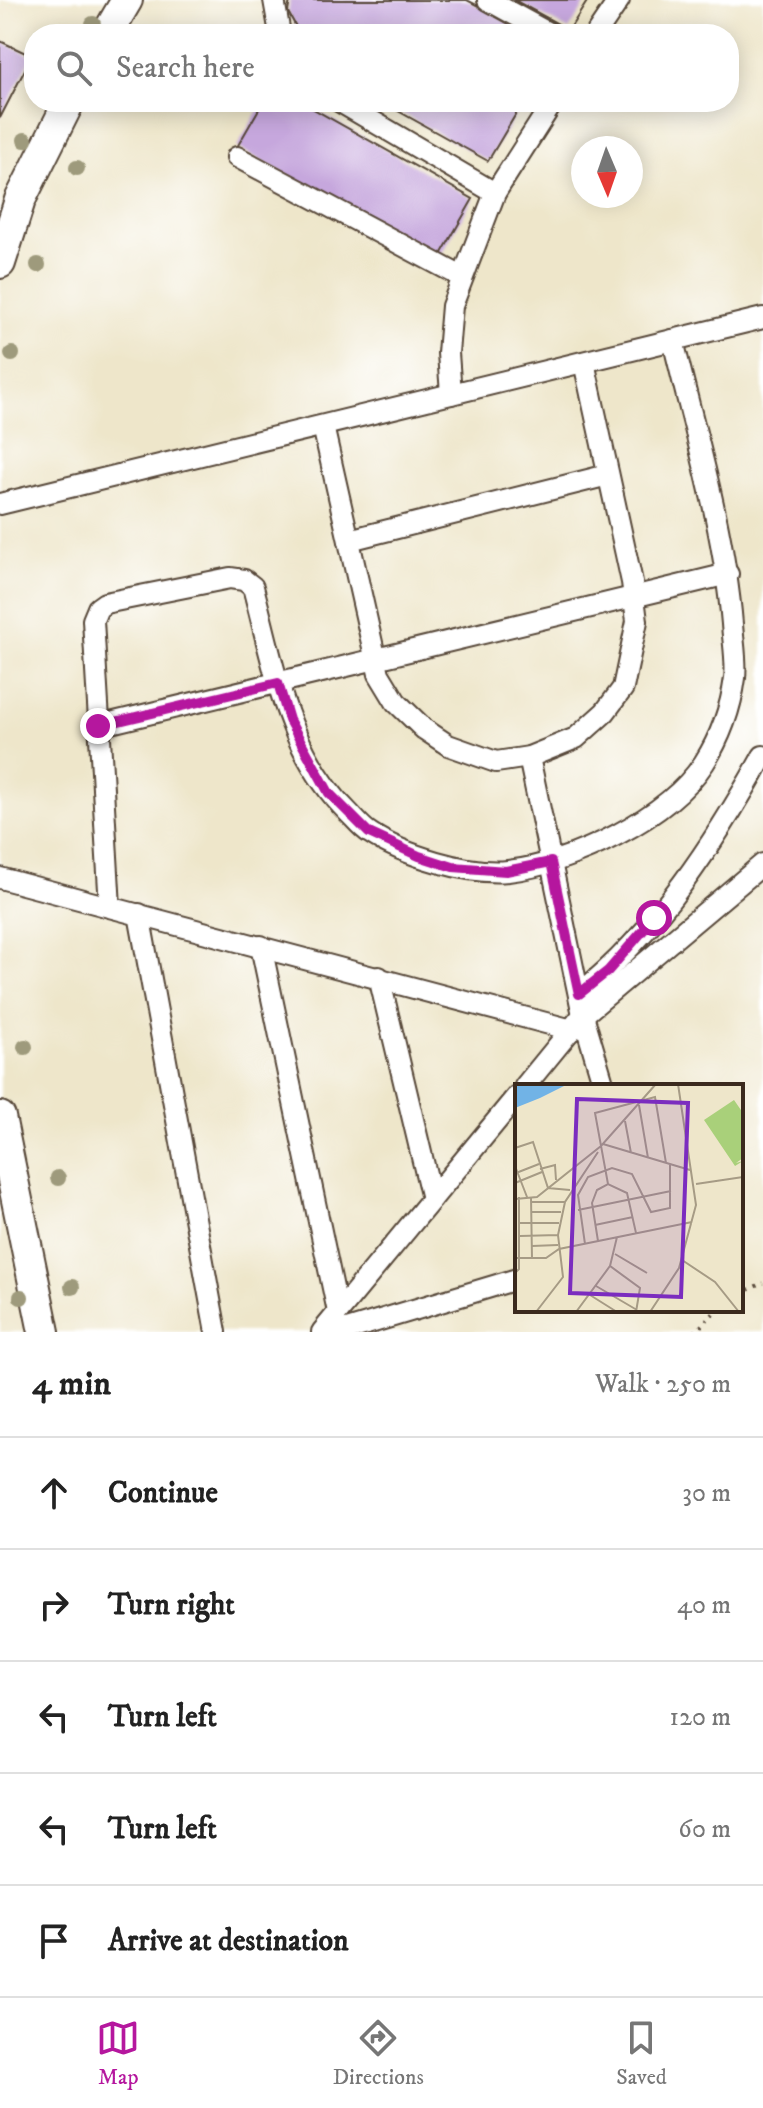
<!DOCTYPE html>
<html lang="en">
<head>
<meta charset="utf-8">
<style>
	:root { --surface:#fff; --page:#f2f2f2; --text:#222; --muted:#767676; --line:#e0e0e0; --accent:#b5179e }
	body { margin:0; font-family:"IM FELL DW Pica",serif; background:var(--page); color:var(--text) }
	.compass { position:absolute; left:571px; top:136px; width:72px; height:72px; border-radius:50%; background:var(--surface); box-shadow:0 4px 20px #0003; rotate:178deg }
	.stop { position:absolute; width:24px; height:24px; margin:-18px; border:6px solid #b5179e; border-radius:50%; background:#fff }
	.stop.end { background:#b5179e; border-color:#fff; box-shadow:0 2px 8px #0008 }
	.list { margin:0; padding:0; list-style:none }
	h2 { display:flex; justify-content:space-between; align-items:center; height:104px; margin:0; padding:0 32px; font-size:34px }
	h2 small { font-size:26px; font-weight:400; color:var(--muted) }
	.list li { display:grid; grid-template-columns:52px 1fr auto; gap:24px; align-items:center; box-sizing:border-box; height:112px; padding:0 32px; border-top:2px solid var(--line) }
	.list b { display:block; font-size:30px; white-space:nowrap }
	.list em { font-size:26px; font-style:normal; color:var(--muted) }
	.icon { flex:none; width:44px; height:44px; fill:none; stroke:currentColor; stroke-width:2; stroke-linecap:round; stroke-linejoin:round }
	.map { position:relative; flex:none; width:763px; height:1332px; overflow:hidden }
	.search { position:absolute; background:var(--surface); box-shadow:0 4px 20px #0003; left:24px; right:24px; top:24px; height:88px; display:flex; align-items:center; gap:20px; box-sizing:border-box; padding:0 28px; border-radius:32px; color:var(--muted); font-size:30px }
	.sheet { height:664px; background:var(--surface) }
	nav { display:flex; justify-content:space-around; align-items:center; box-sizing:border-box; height:112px; border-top:2px solid var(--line); background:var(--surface); font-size:22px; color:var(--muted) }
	nav a { display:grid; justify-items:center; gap:4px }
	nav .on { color:var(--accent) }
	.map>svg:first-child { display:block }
	.building { fill:#c6a7dd }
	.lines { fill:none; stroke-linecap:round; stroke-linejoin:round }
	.street-casing { stroke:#564638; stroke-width:24 }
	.secondary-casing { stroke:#564638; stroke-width:34 }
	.path { stroke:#564638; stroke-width:4; stroke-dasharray:2 6; stroke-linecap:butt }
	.street { stroke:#fff; stroke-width:20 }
	.secondary { stroke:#fff; stroke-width:30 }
	.tree { fill:#9e9a7b }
	.route { stroke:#b5179e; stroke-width:10 }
	.inset-road { fill:none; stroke:#a69b85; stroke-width:2 }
	.view { fill:#7b2cbf; fill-opacity:0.15; stroke:#7b2cbf; stroke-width:4 }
	.inset-edge { fill:none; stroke:#3b2a1e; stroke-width:4 }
</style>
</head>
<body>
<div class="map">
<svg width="763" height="1332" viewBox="0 0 763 1332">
	<rect width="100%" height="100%" fill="#fff"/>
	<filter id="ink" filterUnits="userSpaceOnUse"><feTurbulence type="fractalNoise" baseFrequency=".0125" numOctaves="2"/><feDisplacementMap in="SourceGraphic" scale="16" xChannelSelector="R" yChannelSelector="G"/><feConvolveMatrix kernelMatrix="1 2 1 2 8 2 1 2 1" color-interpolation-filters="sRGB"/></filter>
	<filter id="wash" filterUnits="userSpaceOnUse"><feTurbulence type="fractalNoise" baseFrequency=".006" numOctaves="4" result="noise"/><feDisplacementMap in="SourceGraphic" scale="32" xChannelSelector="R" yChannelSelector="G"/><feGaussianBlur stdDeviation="1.8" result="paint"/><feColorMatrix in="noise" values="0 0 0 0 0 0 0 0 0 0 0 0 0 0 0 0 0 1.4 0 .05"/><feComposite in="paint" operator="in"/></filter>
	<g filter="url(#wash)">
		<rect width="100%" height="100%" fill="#eee6ca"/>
		<g id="blocks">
			<g class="building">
				<path d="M 290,0 L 467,0 L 532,34 L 300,34 L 288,12 Z"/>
				<path d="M 514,0 L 588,0 L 569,30 Z"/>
				<path d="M 0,41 L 32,56 L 0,118 Z"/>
				<path d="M 263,102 L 301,102 L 473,199 L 438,260 L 237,147 Z"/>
				<path d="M 382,102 L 523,102 L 488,161 Z"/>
			</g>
		</g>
	</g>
	<g filter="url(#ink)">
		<use href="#blocks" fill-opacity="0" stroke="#564638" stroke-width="2"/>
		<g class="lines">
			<g class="street-casing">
				<g id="street">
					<path d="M 274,0 L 280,34"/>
					<path d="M 488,0 L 550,34"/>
					<path d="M 596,34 L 619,0"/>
					<path d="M 340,102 L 495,193 L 553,102"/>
					<path d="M 237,157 L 462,277"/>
					<path d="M 451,394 L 448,353 L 452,306 L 495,193"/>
					<path d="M 323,426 L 379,674 L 396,702 L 424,729 L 448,745 L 496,762 L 529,757 L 576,738 L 605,712 L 623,688 L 637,621 L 632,582 L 584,362"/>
					<path d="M 0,504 L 763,318"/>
					<path d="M 349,540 L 608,475"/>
					<path d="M 98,726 L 728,574"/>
					<path d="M 529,757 L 583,1015 L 604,1086"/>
					<path d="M 0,878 L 572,1030"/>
					<path d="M 110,907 L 93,620 L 98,608 L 105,603 L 230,578 L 244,580 L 253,587 C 274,666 287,752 348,812 C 355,819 362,828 370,833 C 403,855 468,875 508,871 C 572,864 668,818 704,763 C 720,738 731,707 735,678 C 737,661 733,641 732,624 C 724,528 695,433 673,340"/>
					<path d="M 139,914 L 216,1332"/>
					<path d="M 261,946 L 338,1312"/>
					<path d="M 379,977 L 432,1199"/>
					<path d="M 579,994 C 656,933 716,841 763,756"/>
					<path d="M 525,1086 L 583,1015 L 763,864"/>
					<path d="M 322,1332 L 517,1096"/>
					<path d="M 340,1332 L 517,1279"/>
				</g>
			</g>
			<g class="secondary-casing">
				<g id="secondary">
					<path d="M 107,34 L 127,0"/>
					<path d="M 0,263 L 20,200 L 69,102"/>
					<path d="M 0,1117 L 44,1332"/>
				</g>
			</g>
			<g class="path">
				<path d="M 741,1293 L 763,1283"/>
				<path d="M 695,1332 L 717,1310"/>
			</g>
			<use href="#street" class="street"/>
			<use href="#secondary" class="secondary"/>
		</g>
		<g class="tree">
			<circle cx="93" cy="24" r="8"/>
			<circle cx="25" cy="140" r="8"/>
			<circle cx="77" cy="168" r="8"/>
			<circle cx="38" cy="265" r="8"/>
			<circle cx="12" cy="354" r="8"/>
			<circle cx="25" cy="1047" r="8"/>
			<circle cx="58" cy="1178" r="8"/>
			<circle cx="72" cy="1287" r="8"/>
			<circle cx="21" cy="1297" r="8"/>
		</g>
	</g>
	<g class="lines" filter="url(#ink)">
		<path class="route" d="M 98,726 L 278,683 L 289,720 L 329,793 L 369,833 L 419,856 L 453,867 L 506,871 L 551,862 L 579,994 L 608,971 L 654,918"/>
	</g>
	<g transform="translate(515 1084)">
		<rect width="228" height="228" fill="#eee6ca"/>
		<path d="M 219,16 L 228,29 L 228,74 L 221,79 L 228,77 L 220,82 L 189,36 Z" fill="#a9d07a"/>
		<path d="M 53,0 L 25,14 L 0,24 L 0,2 Z" fill="#71b3e6"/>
		<path class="inset-road" d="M 124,21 L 133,74M 110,37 L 116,69M 88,60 L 175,86M 0,64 L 18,58 L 33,104 L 55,106M 0,82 L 12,113M 25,85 L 40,81 L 41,96M 1,89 L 24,80M 0,99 L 27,88M 93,100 L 80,29 L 140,13 L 151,79M 181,100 L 228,93M 16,113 L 17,175M 0,115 L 22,113 L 86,62 L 141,0M 16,118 L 50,118M 63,126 L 156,107M 17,128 L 46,128M 5,139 L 44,139M 80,141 L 118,133M 5,152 L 43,151M 83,157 L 77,119 L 82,106 L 93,100 L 112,109 L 121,149M 70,160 L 63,111 L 73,93 L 97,84 L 117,90 L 136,128 L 155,124 L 155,80M 17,162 L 43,161M 100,170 L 132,189M 0,174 L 31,174 L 44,165 L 177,138M 167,176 L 200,198 L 224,228M 95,182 L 102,153M 0,189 L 4,185 L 4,113M 81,202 L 122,226M 75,211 L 102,228M 21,228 L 48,193 L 43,151 L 50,118 L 83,68M 61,228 L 95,182 L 125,204 L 121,228M 135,228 L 164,184 L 181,121 L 163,0"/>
		<path class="view" d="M 62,15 L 173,19 L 166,213 L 55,209 Z"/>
		<rect width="228" height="228" class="inset-edge"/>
	</g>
</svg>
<svg class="compass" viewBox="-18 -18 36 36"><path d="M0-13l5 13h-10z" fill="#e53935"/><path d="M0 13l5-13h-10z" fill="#767676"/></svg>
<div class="stop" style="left:654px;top:918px"></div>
<div class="stop end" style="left:98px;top:726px"></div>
<div class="search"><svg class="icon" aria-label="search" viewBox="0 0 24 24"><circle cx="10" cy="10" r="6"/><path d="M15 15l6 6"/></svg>Search here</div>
</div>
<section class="sheet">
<h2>4 min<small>Walk · 250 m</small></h2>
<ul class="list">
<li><svg class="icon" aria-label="ahead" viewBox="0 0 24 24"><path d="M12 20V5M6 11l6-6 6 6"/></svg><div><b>Continue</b></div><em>30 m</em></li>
<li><svg class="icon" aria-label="right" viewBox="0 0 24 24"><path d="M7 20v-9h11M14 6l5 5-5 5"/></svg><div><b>Turn right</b></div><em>40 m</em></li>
<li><svg class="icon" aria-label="left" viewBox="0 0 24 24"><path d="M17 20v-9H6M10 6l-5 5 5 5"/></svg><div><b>Turn left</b></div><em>120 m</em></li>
<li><svg class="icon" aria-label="left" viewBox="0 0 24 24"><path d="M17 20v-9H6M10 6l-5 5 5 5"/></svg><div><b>Turn left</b></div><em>60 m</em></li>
<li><svg class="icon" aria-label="arrive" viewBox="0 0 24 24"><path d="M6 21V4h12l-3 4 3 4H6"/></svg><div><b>Arrive at destination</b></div></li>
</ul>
</section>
<nav>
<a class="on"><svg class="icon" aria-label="map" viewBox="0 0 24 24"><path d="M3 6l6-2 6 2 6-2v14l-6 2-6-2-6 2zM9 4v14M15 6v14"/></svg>Map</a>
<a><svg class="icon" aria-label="directions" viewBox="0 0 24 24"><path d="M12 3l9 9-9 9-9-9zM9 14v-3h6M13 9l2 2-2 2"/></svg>Directions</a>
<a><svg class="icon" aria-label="saved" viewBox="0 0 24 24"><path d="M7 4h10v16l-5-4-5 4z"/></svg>Saved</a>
</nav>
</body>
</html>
